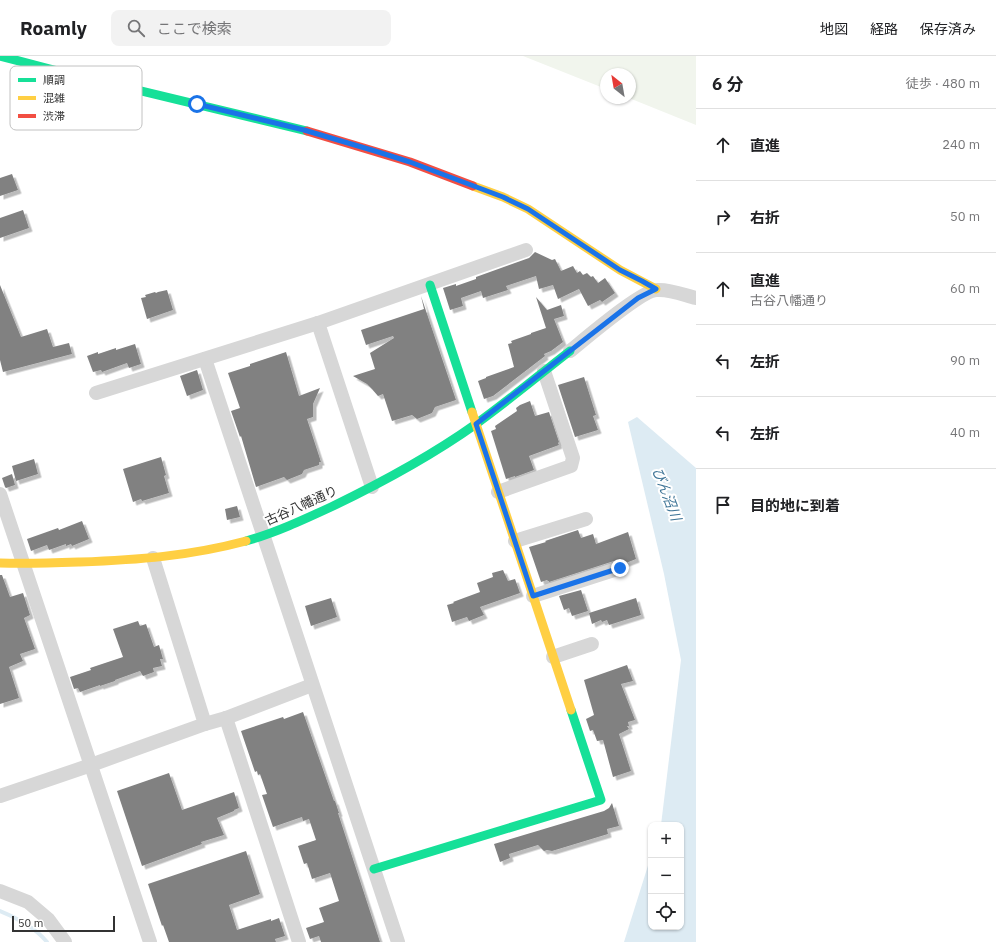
<!DOCTYPE html>
<html lang="ja">
<head>
<meta charset="utf-8">
<style>
	:root { --surface:#fff; --page:#f2f2f2; --text:#202124; --muted:#757577; --line:#e0e0e0 }
	body { margin:0; font-family:"IBM Plex Sans","Noto Sans JP",sans-serif; background:var(--page); color:var(--text) }
	.controls { position:absolute; right:12px; bottom:12px; display:grid; overflow:hidden; border-radius:8px; box-shadow:0 1px 3px #0004 }
	.controls button { width:36px; height:36px; display:grid; place-items:center; padding:0; border:0; border-bottom:1px solid var(--line); background:var(--surface); color:var(--text); font:20px sans-serif }
	.compass { position:absolute; left:600px; top:12px; width:36px; height:36px; border-radius:50%; background:var(--surface); box-shadow:0 1px 3px #0004; rotate:329deg }
	.scale { position:absolute; left:12px; bottom:10px; width:103px; box-sizing:border-box; padding-left:4px; border:2px solid #333; border-top:0; font-size:11px; line-height:14px; white-space:nowrap; color:#333; -webkit-text-stroke:3px #fff; paint-order:stroke }
	.stop { position:absolute; width:12px; height:12px; margin:-9px; border:3px solid #1a73e8; border-radius:50%; background:#fff }
	.stop.end { background:#1a73e8; border-color:#fff; box-shadow:0 1px 4px #0008 }
	.list { margin:0; padding:0; list-style:none }
	h2 { display:flex; justify-content:space-between; align-items:center; height:52px; margin:0; padding:0 16px; font-size:17px }
	h2 small { font-size:13px; font-weight:400; color:var(--muted) }
	.list li { display:grid; grid-template-columns:26px 1fr auto; gap:12px; align-items:center; box-sizing:border-box; height:72px; padding:0 16px; border-top:1px solid var(--line) }
	.list b { display:block; font-size:15px; white-space:nowrap }
	.list p { margin:0; font-size:13px; white-space:nowrap; color:var(--muted) }
	.list em { font-size:13px; font-style:normal; color:var(--muted) }
	.icon { flex:none; width:22px; height:22px; fill:none; stroke:currentColor; stroke-width:2; stroke-linecap:round; stroke-linejoin:round }
	.map { position:relative; flex:none; width:696px; height:886px; overflow:hidden }
	header { display:flex; align-items:center; gap:24px; box-sizing:border-box; height:56px; padding:0 20px; background:var(--surface); border-bottom:1px solid var(--line) }
	header strong { font-size:19px }
	nav { display:flex; gap:22px; margin-inline-start:auto; font-size:14px }
	.search { width:280px; height:36px; background:var(--page); display:flex; align-items:center; gap:10px; box-sizing:border-box; padding:0 14px; border-radius:8px; color:var(--muted); font-size:15px }
	main { display:flex }
	aside { flex:1; background:var(--surface) }
	.map>svg:first-child { display:block }
	.green { fill:#f1f5ed }
	.water { fill:#ddebf3 }
	.lines { fill:none; stroke-linecap:round; stroke-linejoin:round }
	.stream { stroke:#ddebf3; stroke-width:4 }
	.building { fill:#818181; filter:url(#shadow) }
	.street { stroke:#d7d7d7; stroke-width:14 }
	.fast { stroke:#16e098; stroke-width:9 }
	.slow { stroke:#ffcf43; stroke-width:9 }
	.jam { stroke:#f24e42; stroke-width:9 }
	.route { stroke:#1a73e8; stroke-width:5 }
	.labels { text-anchor:middle; stroke-width:4; stroke-linejoin:round; paint-order:stroke }
	.street-label { font-size:13px; fill:#333; stroke:#fff }
	.water-label { font-size:14px; font-style:italic; fill:#3f7597; stroke:#fff }
	.key { fill:#fff; stroke:#c2c2c2; stroke-width:1 }
	.key-label { font-size:11px; fill:#333 }
</style>
</head>
<body>
<header>
<strong>Roamly</strong>
<div class="search"><svg class="icon" aria-label="search" viewBox="0 0 24 24"><circle cx="10" cy="10" r="6"/><path d="M15 15l6 6"/></svg>ここで検索</div>
<nav><a>地図</a><a>経路</a><a>保存済み</a></nav>
</header>
<main>
<div class="map">
<svg width="696" height="886" viewBox="0 0 696 886">
	<defs>
		<filter id="shadow"><feDropShadow dx="3.5" dy="3.5" stdDeviation="0" flood-color="#0004"/></filter>
	</defs>
	<rect width="100%" height="100%" fill="#fff"/>
	<path class="green" d="M 523,0 L 696,0 L 696,69 L 629,42 L 630,42 L 630,18 L 606,18 L 606,33 Z"/>
	<path class="water" d="M 637,361 L 696,412 L 696,886 L 624,886 L 651,800 L 651,871 L 681,871 L 681,769 L 661,769 L 681,604 L 664,518 L 628,366 Z"/>
	<g class="lines">
		<path class="stream" d="M 0,855 C 17,862 35,871 47,886"/>
	</g>
	<g class="building">
		<path d="M 12,118 L 18,134 L 0,140 L 0,122 Z"/>
		<path d="M 23,154 L 29,172 L 0,182 L 0,162 Z"/>
		<path d="M 535,196 L 552,204 L 555,203 L 561,215 L 573,210 L 577,217 L 580,215 L 583,219 L 587,217 L 591,221 L 593,220 L 598,227 L 605,222 L 615,237 L 602,246 L 600,244 L 588,250 L 579,233 L 558,243 L 553,229 L 539,233 L 536,220 L 506,230 L 508,234 L 483,242 L 481,235 L 461,242 L 463,250 L 450,254 L 443,232 L 456,228 L 456,230 L 476,223 L 476,221 L 529,202 Z"/>
		<path d="M 0,229 L 21,281 L 47,273 L 53,291 L 69,287 L 72,298 L 3,316 L 0,304 Z"/>
		<path d="M 167,234 L 173,254 L 147,263 L 141,242 L 146,241 L 145,239 L 155,236 L 156,237 L 158,236 Z"/>
		<path d="M 421,240 L 456,344 L 435,351 L 432,357 L 417,363 L 412,359 L 392,365 L 383,338 L 378,340 L 372,333 L 367,328 L 353,320 L 375,313 L 370,297 L 394,282 L 393,280 L 366,289 L 361,274 L 424,253 Z"/>
		<path d="M 536,241 L 547,254 L 561,249 L 564,260 L 554,263 L 563,286 L 551,295 L 544,298 L 545,300 L 493,340 L 484,343 L 478,325 L 486,322 L 486,321 L 514,311 L 508,288 L 512,287 L 511,285 L 531,278 L 531,277 L 546,272 Z"/>
		<path d="M 135,288 L 141,308 L 129,312 L 127,307 L 102,316 L 101,314 L 93,316 L 87,300 L 98,296 L 98,298 L 116,292 L 116,294 Z"/>
		<path d="M 286,296 L 299,340 L 320,332 L 313,348 L 313,361 L 307,363 L 321,406 L 319,406 L 319,409 L 304,414 L 302,418 L 287,424 L 284,421 L 256,431 L 241,380 L 240,381 L 231,355 L 240,352 L 228,317 L 250,310 L 250,308 Z"/>
		<path d="M 197,314 L 203,334 L 187,340 L 180,320 Z"/>
		<path d="M 584,321 L 596,359 L 593,360 L 598,374 L 575,381 L 558,329 Z"/>
		<path d="M 530,345 L 535,360 L 549,356 L 559,386 L 558,387 L 559,389 L 529,400 L 534,414 L 515,421 L 515,420 L 506,423 L 491,375 L 496,373 L 495,370 L 517,355 L 516,352 L 520,349 Z"/>
		<path d="M 161,401 L 166,419 L 164,420 L 169,437 L 142,445 L 141,443 L 133,446 L 123,413 Z"/>
		<path d="M 34,403 L 38,418 L 16,425 L 12,410 Z"/>
		<path d="M 12,418 L 15,429 L 6,432 L 5,431 L 2,422 Z"/>
		<path d="M 237,450 L 240,461 L 227,464 L 225,453 Z"/>
		<path d="M 82,465 L 89,483 L 72,490 L 71,488 L 66,490 L 66,488 L 49,494 L 47,489 L 31,495 L 27,483 L 58,472 L 59,474 Z"/>
		<path d="M 578,474 L 581,482 L 593,478 L 596,488 L 628,476 L 636,503 L 626,507 L 622,504 L 617,504 L 549,526 L 549,525 L 548,525 L 547,524 L 541,526 L 529,491 L 546,486 L 545,485 Z"/>
		<path d="M 503,514 L 508,525 L 515,523 L 520,537 L 480,551 L 484,559 L 469,565 L 467,561 L 452,566 L 447,549 L 454,547 L 453,546 L 480,536 L 477,527 L 493,521 L 492,517 Z"/>
		<path d="M 0,519 L 2,519 L 10,541 L 23,537 L 30,559 L 24,562 L 35,593 L 20,598 L 23,605 L 9,611 L 19,642 L 0,648 Z"/>
		<path d="M 581,534 L 588,555 L 572,560 L 569,552 L 564,554 L 559,540 Z"/>
		<path d="M 331,542 L 337,561 L 311,570 L 305,550 Z"/>
		<path d="M 636,542 L 641,559 L 609,569 L 607,564 L 602,566 L 601,564 L 592,568 L 589,557 Z"/>
		<path d="M 138,565 L 140,570 L 146,568 L 154,591 L 159,589 L 163,603 L 160,603 L 162,610 L 153,612 L 154,616 L 143,620 L 140,615 L 115,624 L 115,625 L 100,630 L 100,629 L 80,636 L 78,632 L 74,633 L 70,621 L 91,614 L 90,612 L 123,601 L 113,573 Z"/>
		<path d="M 627,609 L 633,625 L 621,628 L 635,664 L 628,666 L 629,670 L 627,670 L 629,673 L 619,678 L 631,715 L 613,721 L 603,684 L 597,685 L 593,674 L 590,675 L 586,663 L 594,659 L 584,624 Z"/>
		<path d="M 303,656 L 334,745 L 335,745 L 339,757 L 338,757 L 380,886 L 321,886 L 319,880 L 310,883 L 306,872 L 324,866 L 319,852 L 339,845 L 330,817 L 312,823 L 307,807 L 304,808 L 298,790 L 316,784 L 309,763 L 303,765 L 302,761 L 273,771 L 262,739 L 267,738 L 260,718 L 258,719 L 257,715 L 255,716 L 241,675 L 283,661 L 284,663 Z"/>
		<path d="M 169,717 L 182,754 L 234,736 L 239,752 L 234,754 L 234,755 L 217,762 L 224,779 L 201,786 L 202,788 L 142,810 L 117,735 Z"/>
		<path d="M 612,747 L 619,770 L 607,773 L 608,778 L 552,795 L 547,794 L 544,795 L 538,789 L 509,798 L 510,802 L 500,806 L 494,788 L 604,755 L 609,752 Z"/>
		<path d="M 246,795 L 260,838 L 229,849 L 237,874 L 271,863 L 271,865 L 279,862 L 285,880 L 275,883 L 276,886 L 169,886 L 163,869 L 162,870 L 148,828 Z"/>
	</g>
	<g class="lines">
		<g class="street">
			<path d="M 318,267 L 372,431"/>
			<path d="M 570,295 C 585,283 642,234 657,234 C 670,233 684,239 696,242"/>
			<path d="M 205,303 L 398,886"/>
			<path d="M 96,337 L 318,267 L 526,194"/>
			<path d="M 498,436 L 571,410 L 573,402 L 544,315"/>
			<path d="M 0,438 L 150,886"/>
			<path d="M 515,485 L 586,463"/>
			<path d="M 153,502 L 205,668"/>
			<path d="M 533,540 L 620,512"/>
			<path d="M 553,601 L 592,588"/>
			<path d="M 226,662 L 299,886"/>
			<path d="M 0,740 L 91,709 L 205,668 L 226,662 L 312,629"/>
			<path d="M 0,835 L 28,846 L 48,863 L 65,886"/>
		</g>
		<g class="fast">
			<path d="M 0,0 L 50,13 L 307,75"/>
			<path d="M 430,229 L 472,356"/>
			<path d="M 246,485 C 275,477 303,464 331,451 C 381,427 431,400 476,368 C 508,345 539,319 570,295"/>
			<path d="M 374,813 L 601,744 L 571,654"/>
		</g>
		<g class="slow">
			<path d="M 473,130 L 503,141 L 528,153 L 620,214 L 656,233"/>
			<path d="M 472,356 L 571,654"/>
			<path d="M 0,507 C 27,508 53,507 80,506 C 137,504 190,500 246,485"/>
		</g>
		<path class="jam" d="M 307,75 L 410,106 L 473,130"/>
	</g>
	<g class="lines">
		<path class="route" d="M 197,48 L 304,74 L 375,95 L 410,106 L 503,141 L 528,153 L 620,214 L 642,225 L 656,233 L 638,242 L 476,368 L 533,540 L 620,512"/>
	</g>
	<g class="labels">
		<g class="street-label">
			<text transform="translate(301 449) rotate(-24)" y="5">古谷八幡通り</text>
		</g>
		<g class="water-label">
			<text transform="translate(667 438) rotate(69)" y="5">びん沼川</text>
		</g>
	</g>
	<rect x="10" y="10" width="132" height="64" rx="6" class="key"/>
	<rect x="18" y="22" width="18" height="4" fill="#16e098"/>
	<rect x="18" y="40" width="18" height="4" fill="#ffcf43"/>
	<rect x="18" y="58" width="18" height="4" fill="#f24e42"/>
	<g class="key-label">
		<text x="43" y="28">順調</text>
		<text x="43" y="46">混雑</text>
		<text x="43" y="64">渋滞</text>
	</g>
</svg>
<div class="controls">
<button>+</button>
<button>−</button>
<button><svg class="icon" aria-label="locate" viewBox="0 0 24 24"><circle cx="12" cy="12" r="6"/><path d="M12 2v4M12 18v4M2 12h4M18 12h4"/></svg></button>
</div>
<svg class="compass" viewBox="-18 -18 36 36"><path d="M0-13l5 13h-10z" fill="#e53935"/><path d="M0 13l5-13h-10z" fill="#757577"/></svg>
<div class="scale">50 m</div>
<div class="stop" style="left:197px;top:48px"></div>
<div class="stop end" style="left:620px;top:512px"></div>
</div>
<aside>
<h2>6 分<small>徒歩 · 480 m</small></h2>
<ul class="list">
<li><svg class="icon" aria-label="ahead" viewBox="0 0 24 24"><path d="M12 20V5M6 11l6-6 6 6"/></svg><div><b>直進</b></div><em>240 m</em></li>
<li><svg class="icon" aria-label="right" viewBox="0 0 24 24"><path d="M7 20v-9h11M14 6l5 5-5 5"/></svg><div><b>右折</b></div><em>50 m</em></li>
<li><svg class="icon" aria-label="ahead" viewBox="0 0 24 24"><path d="M12 20V5M6 11l6-6 6 6"/></svg><div><b>直進</b><p>古谷八幡通り</p></div><em>60 m</em></li>
<li><svg class="icon" aria-label="left" viewBox="0 0 24 24"><path d="M17 20v-9H6M10 6l-5 5 5 5"/></svg><div><b>左折</b></div><em>90 m</em></li>
<li><svg class="icon" aria-label="left" viewBox="0 0 24 24"><path d="M17 20v-9H6M10 6l-5 5 5 5"/></svg><div><b>左折</b></div><em>40 m</em></li>
<li><svg class="icon" aria-label="arrive" viewBox="0 0 24 24"><path d="M6 21V4h12l-3 4 3 4H6"/></svg><div><b>目的地に到着</b></div></li>
</ul>
</aside>
</main>
</body>
</html>
